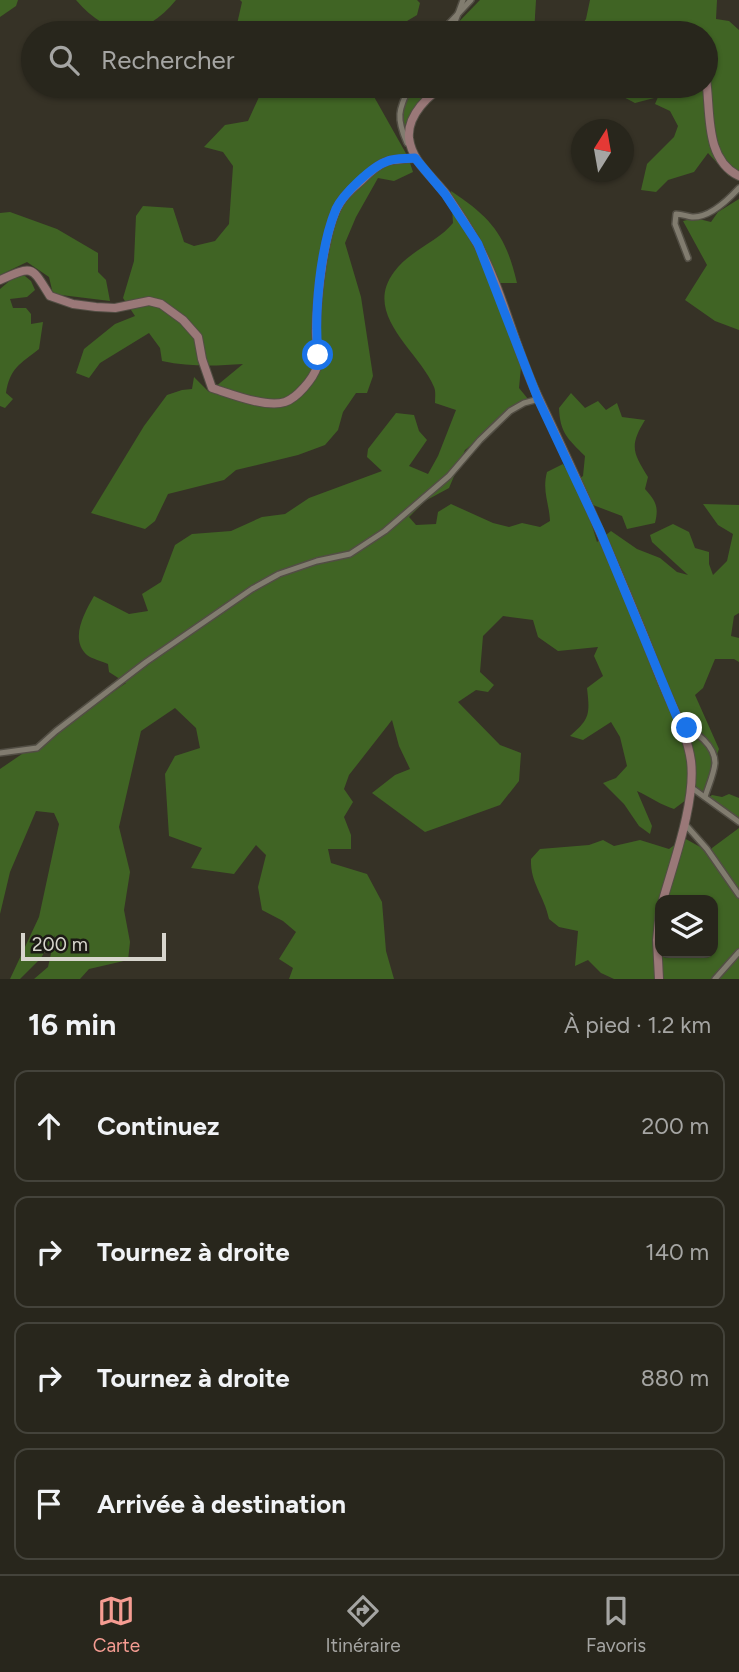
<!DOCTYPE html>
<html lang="fr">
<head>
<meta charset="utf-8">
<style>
	:root { --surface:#28261c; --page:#302e25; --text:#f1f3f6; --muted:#a5a5a3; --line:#44433b; --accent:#f59c92 }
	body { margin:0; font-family:Figtree,sans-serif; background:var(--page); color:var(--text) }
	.controls { position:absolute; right:21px; bottom:21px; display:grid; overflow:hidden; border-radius:14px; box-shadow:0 2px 5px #0004 }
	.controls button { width:63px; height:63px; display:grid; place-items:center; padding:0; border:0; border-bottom:2px solid var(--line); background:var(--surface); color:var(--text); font:35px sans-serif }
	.compass { position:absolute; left:571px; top:119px; width:63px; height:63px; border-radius:50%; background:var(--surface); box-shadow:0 2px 5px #0004; rotate:11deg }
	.scale { position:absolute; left:21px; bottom:18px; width:145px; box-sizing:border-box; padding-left:7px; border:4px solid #d7d5cd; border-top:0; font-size:19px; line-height:24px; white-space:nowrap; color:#d7d5cd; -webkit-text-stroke:5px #1c1a15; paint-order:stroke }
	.stop { position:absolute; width:21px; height:21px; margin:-16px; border:5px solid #1a73e8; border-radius:50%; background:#fff }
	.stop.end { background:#1a73e8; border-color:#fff; box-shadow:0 2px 7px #0008 }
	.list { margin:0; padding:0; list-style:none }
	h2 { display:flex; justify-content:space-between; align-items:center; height:91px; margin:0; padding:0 28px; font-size:30px }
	h2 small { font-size:23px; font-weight:400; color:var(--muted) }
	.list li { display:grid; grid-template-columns:46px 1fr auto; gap:21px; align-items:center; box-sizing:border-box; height:112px; margin:0 14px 14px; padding:0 14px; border:2px solid var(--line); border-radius:14px }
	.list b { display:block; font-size:26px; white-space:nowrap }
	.list em { font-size:23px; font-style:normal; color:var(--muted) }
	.icon { flex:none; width:38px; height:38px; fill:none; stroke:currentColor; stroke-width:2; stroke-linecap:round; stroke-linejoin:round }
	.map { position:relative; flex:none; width:739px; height:979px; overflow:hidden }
	.search { position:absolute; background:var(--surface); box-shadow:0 2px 5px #0004; left:21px; right:21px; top:21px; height:77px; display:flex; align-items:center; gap:18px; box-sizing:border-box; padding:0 24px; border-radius:38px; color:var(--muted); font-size:26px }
	.sheet { height:595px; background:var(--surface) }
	nav { display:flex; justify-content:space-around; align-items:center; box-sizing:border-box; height:98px; border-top:2px solid var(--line); background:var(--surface); font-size:19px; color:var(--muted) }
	nav a { display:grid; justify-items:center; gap:4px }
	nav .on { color:var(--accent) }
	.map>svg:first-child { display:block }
	.forest { fill:#406424; fill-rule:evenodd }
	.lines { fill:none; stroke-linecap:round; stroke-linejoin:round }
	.street-casing { stroke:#524e44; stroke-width:8 }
	.secondary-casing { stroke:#524e44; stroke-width:10 }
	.street { stroke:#817c6f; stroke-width:5 }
	.secondary { stroke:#9a7878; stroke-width:8 }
	.route { stroke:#1a73e8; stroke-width:9 }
</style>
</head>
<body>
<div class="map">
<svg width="739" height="979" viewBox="0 0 739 979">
	<rect width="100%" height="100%" fill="#363226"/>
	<g class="forest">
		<path d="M 0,0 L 18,0 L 16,6 L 0,17 Z"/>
		<path d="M 76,0 L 176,0 C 143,40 110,39 76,0 Z"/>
		<path d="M 240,0 L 417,0 L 420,3 L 417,15 L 397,27 L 392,33 L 235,33 L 242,2 Z"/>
		<path d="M 480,0 L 536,0 L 534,33 L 448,33 Z"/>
		<path d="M 590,0 L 717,0 L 716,19 L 729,21 L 739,30 L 739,176 L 729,176 L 708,153 L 694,172 L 668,180 L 656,192 L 641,190 L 647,164 L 674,137 L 678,126 L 670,111 L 655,104 L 658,97 L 635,103 L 614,92 L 610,86 L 706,86 L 706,33 L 576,33 L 586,19 Z"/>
		<path d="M 264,86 L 368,86 L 408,157 L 413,172 L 394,181 L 378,178 L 356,217 L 345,243 L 361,297 L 373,376 L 367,393 L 356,393 L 343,412 L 338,430 L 325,445 L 298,455 L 236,470 L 224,480 L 168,494 L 155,521 L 145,529 L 91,513 L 144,426 L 167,395 L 182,390 L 192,389 L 194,377 L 209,392 L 243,364 C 216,366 190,367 162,361 L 160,348 L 149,333 L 100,363 L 89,378 L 76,373 L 84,349 L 115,324 L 135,316 L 123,298 L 134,261 L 136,216 L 143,206 L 173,208 L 184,242 L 194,246 L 215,241 L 229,224 L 233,166 L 223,152 L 204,147 L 225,125 L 248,121 Z"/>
		<path d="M 415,86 L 448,86 L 428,89 L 416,116 L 404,126 L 403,106 Z"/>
		<path d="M 451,191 C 492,218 506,236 517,283 L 499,283 L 521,367 L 519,388 L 528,399 L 505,414 L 493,428 L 465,450 L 449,488 L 425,501 L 409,517 L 416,525 L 436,524 L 438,512 L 451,504 L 493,523 L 509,527 L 522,523 L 540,527 L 550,521 C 549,502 542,491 547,472 L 563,464 L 574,482 L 583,476 L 585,456 C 568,439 560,433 559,408 L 571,393 L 585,408 L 598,401 L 606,410 L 617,403 L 622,417 L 645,420 C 629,446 633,453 648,477 L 645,489 C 656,501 659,507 655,523 L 627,529 L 622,516 L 585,502 L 597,542 L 611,531 L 637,549 L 660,558 L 677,572 L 688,575 L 652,542 L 650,535 L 673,524 L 689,532 L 695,548 L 709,552 L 709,564 L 713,575 L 727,561 L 733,534 L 718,525 L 703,504 L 739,505 L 739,613 L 734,616 L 731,636 L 739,638 L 739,662 L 734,659 L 715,659 L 703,688 L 695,695 L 719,749 L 704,791 L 698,791 L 674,809 C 661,805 650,797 637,791 L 652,826 L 650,834 L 639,826 L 624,804 L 603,783 L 616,778 L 627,766 L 620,737 L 611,722 L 583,740 L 570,736 C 590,719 590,714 587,688 L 603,676 L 594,656 L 598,647 L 558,651 L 538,637 L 533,620 L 503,616 L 483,636 L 480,672 L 494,685 L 488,692 L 476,690 L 458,702 L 500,745 L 521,753 L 519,781 L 500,805 L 425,832 L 372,793 L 395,775 L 410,769 L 399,746 L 392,720 L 349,775 L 344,789 L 353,802 L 344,817 L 351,835 L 351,849 L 328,849 L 331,863 L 367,874 L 382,902 L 386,951 L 394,979 L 289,979 L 293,968 L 279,959 L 296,932 L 283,921 L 262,910 L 258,887 L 266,855 L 256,845 L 234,874 L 191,868 L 202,848 L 169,836 L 165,774 L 175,756 L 200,748 L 196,728 L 175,708 L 141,731 L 119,827 L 130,872 L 124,910 L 130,942 L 128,960 L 89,969 L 80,979 L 34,979 L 48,967 L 55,935 L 41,958 L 20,979 L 10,979 L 39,917 L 59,824 L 54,813 L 36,811 L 10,872 L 0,914 L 0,769 L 126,683 L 109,672 L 108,664 C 102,661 92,659 87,655 C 69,639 85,612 94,596 L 129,614 L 148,611 L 142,594 L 161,582 L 175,545 L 192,534 L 231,531 L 262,517 L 285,514 L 309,498 L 382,471 L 367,457 L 368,449 L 396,413 L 414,415 L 419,431 L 427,440 L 409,466 L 428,474 L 438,456 L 456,410 L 435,403 C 435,398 436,391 434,387 C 419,351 362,315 394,272 C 409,251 439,241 453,223 Z"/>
		<path d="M 739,199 L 739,330 L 715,321 L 685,300 L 707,265 L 683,221 L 695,218 L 711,222 L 718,212 Z"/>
		<path d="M 10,212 L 57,229 L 98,253 L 98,272 L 106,280 L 110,301 L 53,294 L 49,277 L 27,262 L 0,275 L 0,213 Z"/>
		<path d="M 20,272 L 31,281 L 35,290 L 27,297 L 10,299 L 13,308 L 26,308 L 31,314 L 31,324 L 43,322 L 39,349 C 20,364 10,368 6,393 L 13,399 L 5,408 L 0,406 L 0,289 Z"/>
		<path d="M 729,794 L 739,798 L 739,826 L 707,799 L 712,795 L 722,797 Z"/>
		<path d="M 739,828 L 739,979 L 614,979 L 601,973 L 588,960 L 575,966 L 578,931 L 559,927 L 549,919 C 544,895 530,883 531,859 L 540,849 L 589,845 L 603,840 L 614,846 L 640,840 L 669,849 L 684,838 L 711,853 L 712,848 ZM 660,900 L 713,900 L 713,953 L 660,953 Z"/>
	</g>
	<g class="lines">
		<g class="street-casing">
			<g id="street">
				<path d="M 440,33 L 471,0"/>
				<path d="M 451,33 L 463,0"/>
				<path d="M 407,143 C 396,118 398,110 410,86"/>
				<path d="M 688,258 L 675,224 L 676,214 C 682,214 686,216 692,217 C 709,218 728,200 739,188"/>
				<path d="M 681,727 C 696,730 715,746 715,763 C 714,774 708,787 705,797"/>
				<path d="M 0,753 L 37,748 L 56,731 L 146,662 L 252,589 L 279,574 L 317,561 L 350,554 L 385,531 L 449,476 L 480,440 L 510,411 L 524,403 L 539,399"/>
				<path d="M 692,788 L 739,822"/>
				<path d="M 684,823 L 707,849 L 739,895"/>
				<path d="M 715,979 L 739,952"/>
			</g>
		</g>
		<g class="secondary-casing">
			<g id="secondary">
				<path d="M 706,79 C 711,111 704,159 739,176"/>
				<path d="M 448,86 C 429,92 407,116 409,138 C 412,162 432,176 446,194 C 457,210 468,227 477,243 C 504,293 515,350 540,401 C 583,491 624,583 660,677 C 671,705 687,732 691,761 C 696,801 674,861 663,900"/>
				<path d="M 0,280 C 34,265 31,266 50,296 L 73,304 L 96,307 L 115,308 L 149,301 L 161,304 L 183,320 L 198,337 L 202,359 L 212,388 C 231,394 266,408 285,402 C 297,398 313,379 317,367 C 321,354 315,341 316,329 C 317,298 324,228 340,203 C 345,194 354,187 362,180 C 369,173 378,164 388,161 C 396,159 406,159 415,158"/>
				<path d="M 659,979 L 657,940 L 660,911"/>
			</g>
		</g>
		<use href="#street" class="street"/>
		<use href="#secondary" class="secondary"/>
	</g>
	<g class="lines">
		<path class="route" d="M 318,355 C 314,313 320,248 336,209 C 343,194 372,166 388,161 C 395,158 406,159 415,158 L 445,194 L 478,244 L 538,399 L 600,531 L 681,727 L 687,728"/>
	</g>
</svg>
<div class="controls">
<button><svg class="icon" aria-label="layers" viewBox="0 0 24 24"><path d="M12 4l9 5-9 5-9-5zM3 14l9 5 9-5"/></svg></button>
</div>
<svg class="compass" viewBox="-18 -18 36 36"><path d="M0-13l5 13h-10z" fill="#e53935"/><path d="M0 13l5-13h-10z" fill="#a5a5a3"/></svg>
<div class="scale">200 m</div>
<div class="stop" style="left:318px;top:355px"></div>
<div class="stop end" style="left:687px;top:728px"></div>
<div class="search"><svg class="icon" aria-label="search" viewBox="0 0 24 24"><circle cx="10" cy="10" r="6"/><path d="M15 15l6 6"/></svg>Rechercher</div>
</div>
<section class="sheet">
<h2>16 min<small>À pied · 1.2 km</small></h2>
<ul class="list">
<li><svg class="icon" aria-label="ahead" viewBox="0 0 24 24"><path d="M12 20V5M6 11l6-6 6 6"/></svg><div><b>Continuez</b></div><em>200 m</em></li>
<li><svg class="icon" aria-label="right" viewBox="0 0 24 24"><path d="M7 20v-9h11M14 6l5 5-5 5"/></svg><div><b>Tournez à droite</b></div><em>140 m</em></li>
<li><svg class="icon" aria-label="right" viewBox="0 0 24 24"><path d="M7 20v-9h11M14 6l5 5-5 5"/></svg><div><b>Tournez à droite</b></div><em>880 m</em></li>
<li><svg class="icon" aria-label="arrive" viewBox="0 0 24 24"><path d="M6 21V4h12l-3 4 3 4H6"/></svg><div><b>Arrivée à destination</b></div></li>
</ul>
</section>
<nav>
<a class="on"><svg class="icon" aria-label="map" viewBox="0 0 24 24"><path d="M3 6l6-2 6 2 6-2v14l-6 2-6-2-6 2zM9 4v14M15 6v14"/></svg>Carte</a>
<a><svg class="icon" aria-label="directions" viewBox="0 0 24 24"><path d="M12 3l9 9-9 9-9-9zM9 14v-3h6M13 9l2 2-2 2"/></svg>Itinéraire</a>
<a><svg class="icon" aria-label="saved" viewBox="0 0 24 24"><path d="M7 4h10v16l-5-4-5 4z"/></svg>Favoris</a>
</nav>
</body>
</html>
